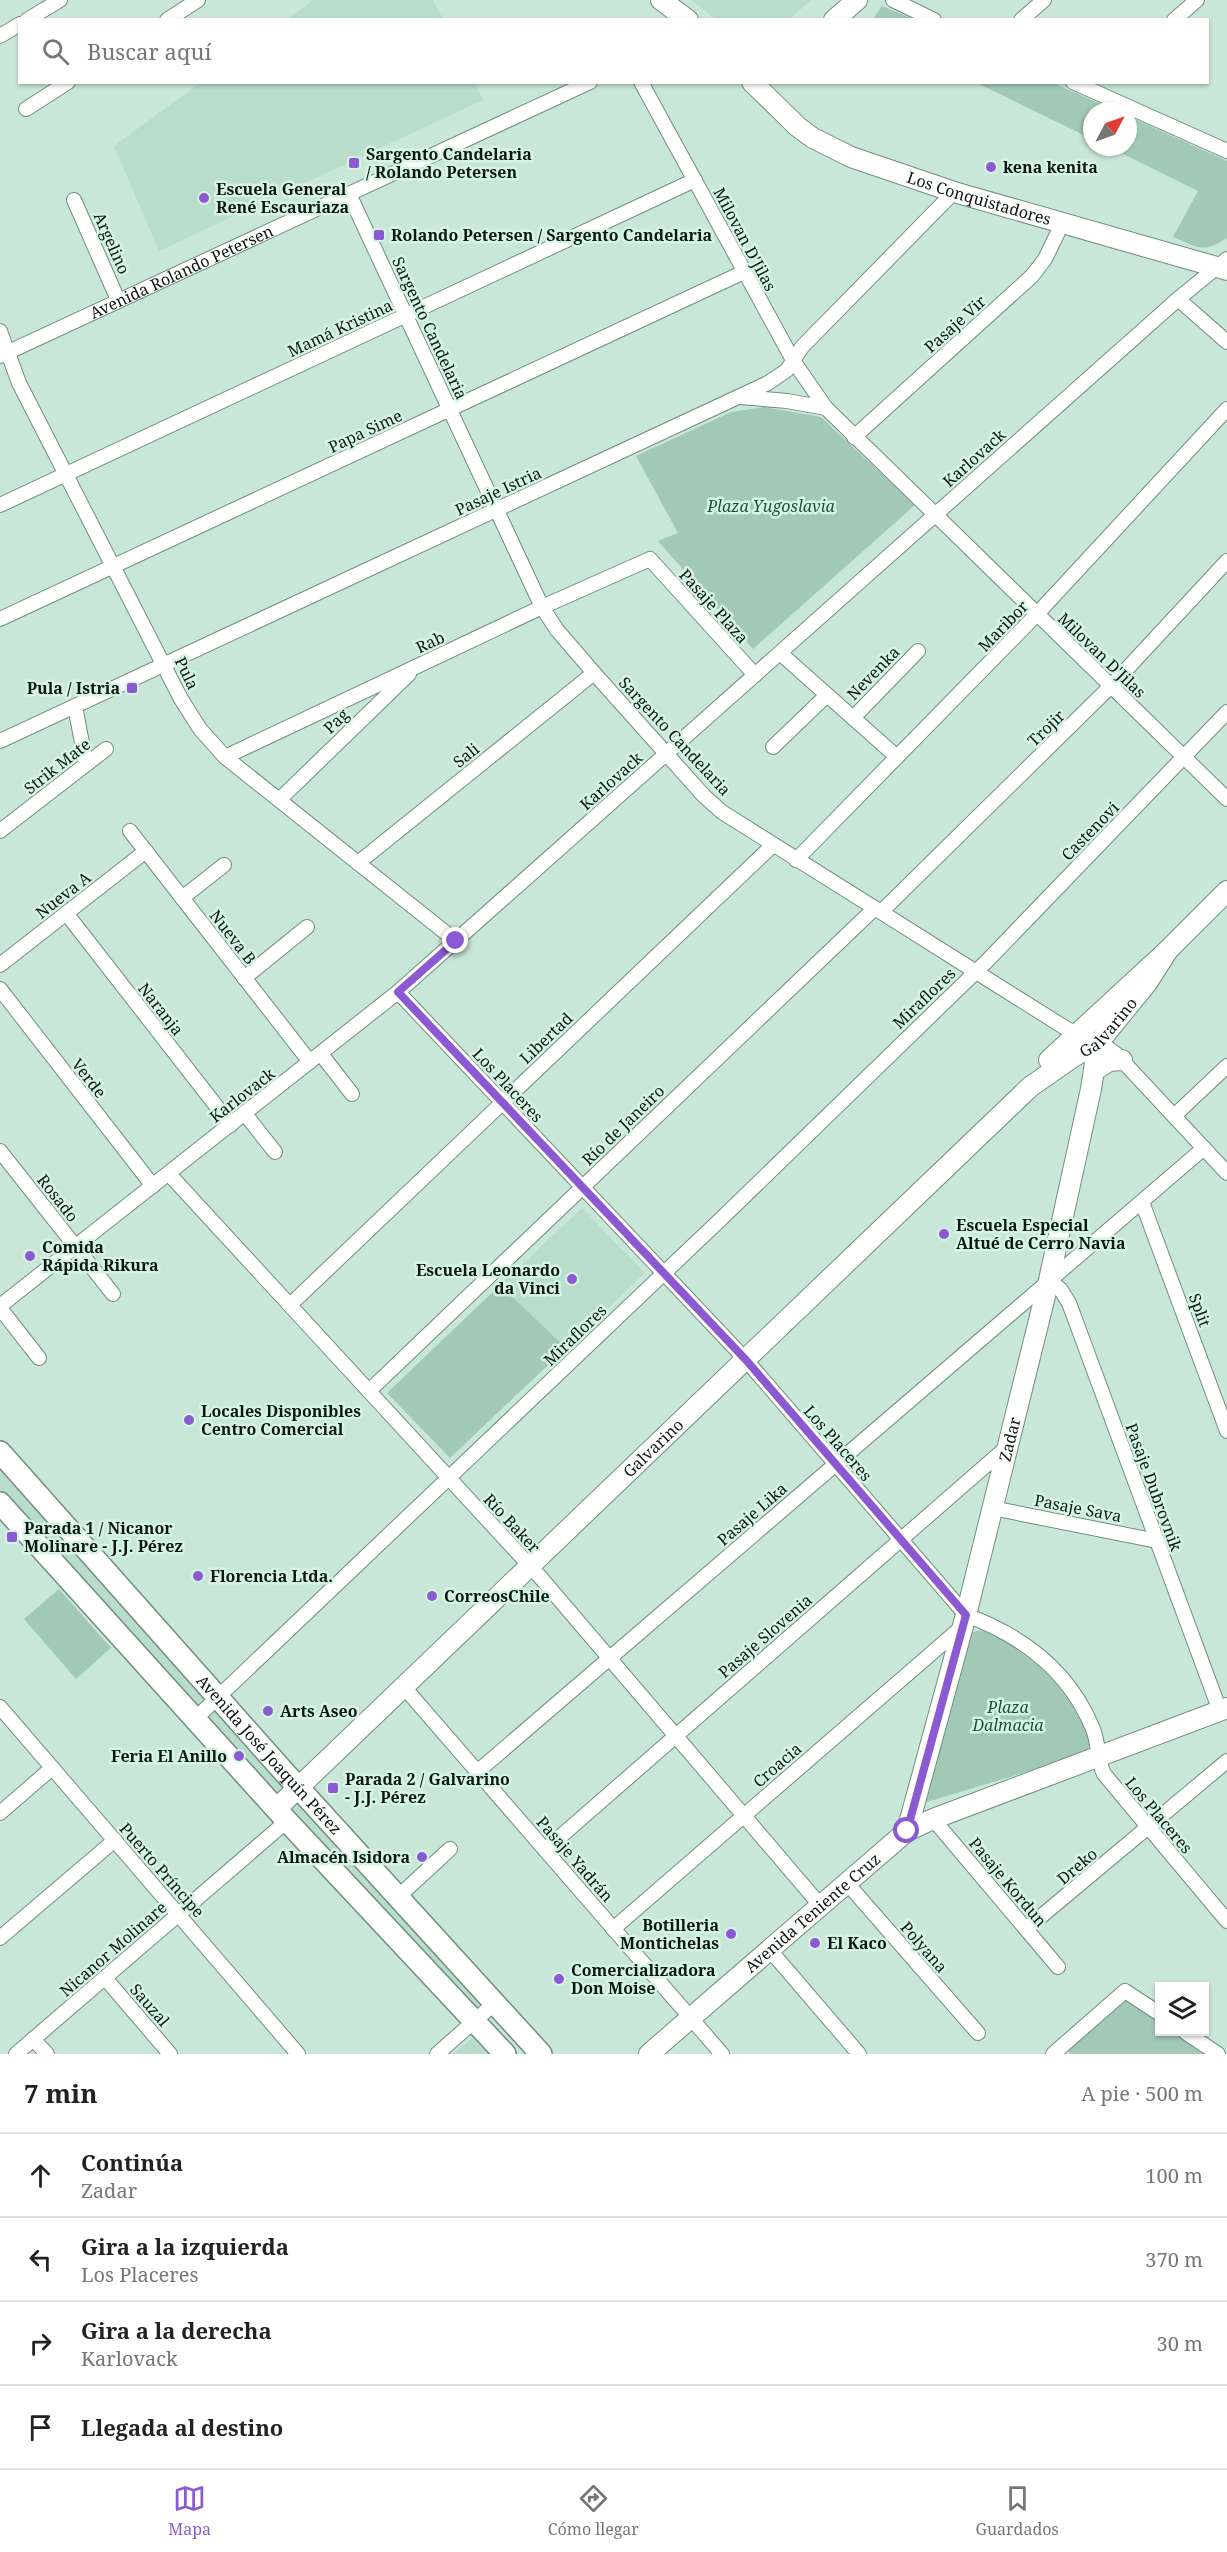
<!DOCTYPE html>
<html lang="es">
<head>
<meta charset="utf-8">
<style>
	:root { --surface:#fff; --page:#f2f2f2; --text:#222; --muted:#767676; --line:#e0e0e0; --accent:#8b59d1 }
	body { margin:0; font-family:"Noto Serif",serif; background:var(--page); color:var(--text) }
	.controls { position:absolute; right:18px; bottom:18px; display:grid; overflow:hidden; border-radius:0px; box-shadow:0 2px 4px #0004 }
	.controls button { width:54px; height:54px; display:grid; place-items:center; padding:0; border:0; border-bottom:2px solid var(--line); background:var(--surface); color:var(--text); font:30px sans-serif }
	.compass { position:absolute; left:1083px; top:102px; width:54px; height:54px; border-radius:50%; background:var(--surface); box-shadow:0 2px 4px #0004; rotate:49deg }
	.stop { position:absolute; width:18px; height:18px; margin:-14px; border:4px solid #8b59d1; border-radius:50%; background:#fff }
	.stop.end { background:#8b59d1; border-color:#fff; box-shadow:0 2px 6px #0008 }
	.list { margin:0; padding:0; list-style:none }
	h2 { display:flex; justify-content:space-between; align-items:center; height:78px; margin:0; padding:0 24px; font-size:26px }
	h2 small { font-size:20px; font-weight:400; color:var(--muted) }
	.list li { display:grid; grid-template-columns:39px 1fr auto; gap:18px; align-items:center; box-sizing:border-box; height:84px; padding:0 24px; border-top:2px solid var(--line) }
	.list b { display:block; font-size:22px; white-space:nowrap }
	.list p { margin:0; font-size:20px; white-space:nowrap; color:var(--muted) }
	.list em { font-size:20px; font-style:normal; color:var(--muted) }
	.icon { flex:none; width:33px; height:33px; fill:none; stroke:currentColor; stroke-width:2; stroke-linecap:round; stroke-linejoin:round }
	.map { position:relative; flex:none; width:1227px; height:2054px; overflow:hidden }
	.search { position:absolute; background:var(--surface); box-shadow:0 2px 4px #0004; left:18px; right:18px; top:18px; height:66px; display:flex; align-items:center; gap:15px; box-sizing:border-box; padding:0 21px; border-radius:0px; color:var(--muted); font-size:22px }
	.sheet { height:414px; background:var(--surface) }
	nav { display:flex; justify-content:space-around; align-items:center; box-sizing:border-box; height:84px; border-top:2px solid var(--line); background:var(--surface); font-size:16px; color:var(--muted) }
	nav a { display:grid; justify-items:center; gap:3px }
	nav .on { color:var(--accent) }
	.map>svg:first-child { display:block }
	.built { fill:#b8ddca }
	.green { fill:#a2c9b6 }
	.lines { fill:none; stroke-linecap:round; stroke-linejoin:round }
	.street-casing { stroke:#718d7f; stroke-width:16 }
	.secondary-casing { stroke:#718d7f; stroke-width:22 }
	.primary-casing { stroke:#718d7f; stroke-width:24 }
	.street { stroke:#fff; stroke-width:14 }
	.secondary { stroke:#fff; stroke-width:20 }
	.primary { stroke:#fff; stroke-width:21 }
	.route { stroke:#8b59d1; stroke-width:8 }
	.poi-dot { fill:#8b59d1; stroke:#d6f4e5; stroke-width:2 }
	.labels { text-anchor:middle; stroke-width:5; stroke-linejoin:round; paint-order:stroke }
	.poi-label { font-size:16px; font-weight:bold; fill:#0d1712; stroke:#d6f4e5; text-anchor:start }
	.street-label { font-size:16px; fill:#0d1712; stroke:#d6f4e5 }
	.park-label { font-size:16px; font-style:italic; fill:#1d503b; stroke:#d6f4e5 }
</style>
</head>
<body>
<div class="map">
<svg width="1227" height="2054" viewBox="0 0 1227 2054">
	<rect width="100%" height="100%" fill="#c9e7d8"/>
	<g class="built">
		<path d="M 314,0 L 433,0 L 443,19 L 287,19 Z"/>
		<path d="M 691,0 L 812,0 L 789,19 L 717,20 Z"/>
		<path d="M 201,82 L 475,83 L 483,100 L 159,251 L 114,146 Z"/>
		<path d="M 582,1208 L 645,1273 L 566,1348 L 500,1285 Z"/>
		<path d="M 0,1462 L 487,2001 L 465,2022 L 0,1513 Z"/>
		<path d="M 477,2034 L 493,2054 L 453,2054 Z"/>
	</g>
	<g class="green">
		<path d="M 882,6 L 913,19 L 873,19 Z"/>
		<path d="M 977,83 L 1053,83 L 1117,111 L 1092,111 L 1092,139 Z"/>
		<path d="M 1128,116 L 1227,161 L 1227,238 C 1203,254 1197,247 1173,237 L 1198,191 L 1109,147 L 1128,147 Z"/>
		<path d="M 764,407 L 821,417 L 915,505 L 753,649 L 658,541 L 678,533 L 636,456 L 731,412 Z"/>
		<path d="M 500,1285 L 566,1348 L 450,1458 L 387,1393 Z"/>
		<path d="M 59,1589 L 111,1648 L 76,1679 L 24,1619 Z"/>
		<path d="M 981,1630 C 997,1637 1013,1643 1027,1653 C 1044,1666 1093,1721 1090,1743 C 1089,1750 1085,1753 1079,1756 L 924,1803 L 969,1633 Z"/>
		<path d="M 1128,1999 L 1159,2021 L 1160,2032 L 1174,2032 L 1206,2054 L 1071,2054 L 1068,2051 Z"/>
	</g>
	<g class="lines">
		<g class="street-casing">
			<g id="street">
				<path d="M 893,0 L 934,20"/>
				<path d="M 27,20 L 60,0"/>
				<path d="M 167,20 L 198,0"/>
				<path d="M 1021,20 L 1044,0"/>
				<path d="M 1174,20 L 1197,0"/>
				<path d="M 0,36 L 20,24"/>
				<path d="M 641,82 L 794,362 L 826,408 L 1227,799"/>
				<path d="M 1073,82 L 1227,151"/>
				<path d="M 26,109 L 68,82"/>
				<path d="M 349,194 L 542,607 L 557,630 L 594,673 L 704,796 L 722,812 L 1067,1029 L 1105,1046 L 1116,1054 L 1227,1173"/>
				<path d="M 74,200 L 118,300"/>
				<path d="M 1178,299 L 1227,342"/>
				<path d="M 0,331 L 19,383 L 181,699 L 200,729 L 225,757 L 456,941"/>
				<path id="s1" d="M 0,356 L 590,82"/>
				<path d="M 740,397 L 787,401 L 826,408"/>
				<path d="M 854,437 L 1032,276 L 1045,259 L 1062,224"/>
				<path d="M 0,505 L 695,180"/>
				<path d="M 0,619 L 744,272"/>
				<path d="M 780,653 L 897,757"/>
				<path d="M 75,706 L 86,764"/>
				<path d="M 853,718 L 918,651"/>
				<path d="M 0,741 L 768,383 L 787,370 L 802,347 L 954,192"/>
				<path d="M 773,747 L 827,695"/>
				<path d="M 225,757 L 542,607 L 650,559 L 755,675"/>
				<path d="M 279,800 L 409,674"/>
				<path d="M 0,831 L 106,749"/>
				<path d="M 130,831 L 310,1062"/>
				<path d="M 796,860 L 1037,614 L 1227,409"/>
				<path d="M 358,863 L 594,673"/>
				<path d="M 182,898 L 224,865"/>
				<path d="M 881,912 L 1111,686 L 1227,561"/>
				<path d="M 66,913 L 231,1125"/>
				<path d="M 0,965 L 146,851"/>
				<path d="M 244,978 L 307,927"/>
				<path d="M 0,989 L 153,1186"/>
				<path d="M 398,992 L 746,1360 L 966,1615 C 1023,1636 1070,1672 1093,1729 C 1099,1744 1097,1760 1104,1774 L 1227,1921"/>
				<path d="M 321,1054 L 352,1094"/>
				<path d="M 245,1114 L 275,1152"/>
				<path d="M 1174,1116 L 1227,1066"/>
				<path d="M 0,1151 L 113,1294"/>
				<path d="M 169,1174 L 541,1578 L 820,1905"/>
				<path d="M 1142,1202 L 1227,1431"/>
				<path d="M 1049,1280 L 1061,1290 L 1069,1303 L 1220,1711"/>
				<path d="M 290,1305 L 773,845"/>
				<path d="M 0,1306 L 398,992 L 1178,299 L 1227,259"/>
				<path d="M 0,1308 L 39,1358"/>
				<path d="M 369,1391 L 875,908"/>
				<path d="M 992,1508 L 1157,1541"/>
				<path d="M 403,1686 L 722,2054"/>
				<path d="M 0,1707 L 298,2054"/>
				<path d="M 195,1719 L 722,1218 L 986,962 L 1227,712"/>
				<path d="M 477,1772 L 1204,1148"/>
				<path d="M 0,1813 L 52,1768"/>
				<path d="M 933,1819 L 1058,1967"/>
				<path d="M 545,1850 L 1007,1447"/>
				<path d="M 846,1882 L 978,2033"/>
				<path d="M 399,1896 L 450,1849"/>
				<path d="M 613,1929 L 963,1626"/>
				<path d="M 1026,1929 L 1227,1761"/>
				<path d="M 0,1938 L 115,1840"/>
				<path d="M 769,1949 L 859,2054"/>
				<path d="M 105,1978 L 170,2054"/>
				<path d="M 1185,2032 L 1218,2054"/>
				<path d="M 33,2039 L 47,2054"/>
				<path d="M 16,2054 L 287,1821"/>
				<path d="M 437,2054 L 495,2003"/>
				<path d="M 1053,2054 L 1125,1991 L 1160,2014"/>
			</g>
		</g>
		<g class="secondary-casing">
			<g id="secondary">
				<path d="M 661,0 L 688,20"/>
				<path d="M 834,20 L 857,0"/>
				<path id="s2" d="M 752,82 L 798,127 L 813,138 L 851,157 L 954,192 L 1227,270"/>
				<path d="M 1049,1060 L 1168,950 L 1227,891"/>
				<path d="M 1095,1070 L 1109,1061 L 1122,1060"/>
				<path id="s3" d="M 276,1809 L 1030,1087 L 1073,1057 L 1098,1043 L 1147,983 L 1168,950"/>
				<path id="s4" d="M 907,1831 L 966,1615 L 1049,1280 L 1091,1089 L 1098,1043"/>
				<path id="s5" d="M 649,2054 L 907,1831 L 933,1819 L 1227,1708"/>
			</g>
		</g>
		<g class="primary-casing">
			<g id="primary">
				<path id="s6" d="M 0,1452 L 285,1773 L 541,2054"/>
				<path d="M 0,1503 L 287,1821 L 505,2054"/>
			</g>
		</g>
		<use href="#street" class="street"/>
		<use href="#secondary" class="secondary"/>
		<use href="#primary" class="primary"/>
	</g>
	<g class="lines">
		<path class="route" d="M 456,941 L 398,992 L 746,1360 L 966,1615 L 907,1831"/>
	</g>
	<g class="poi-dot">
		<rect x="348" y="157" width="12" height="12" rx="3"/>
		<circle cx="991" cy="167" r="6"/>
		<circle cx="204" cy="198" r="6"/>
		<rect x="373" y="229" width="12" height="12" rx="3"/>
		<rect x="126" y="682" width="12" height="12" rx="3"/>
		<circle cx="944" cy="1234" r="6"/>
		<circle cx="30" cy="1256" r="6"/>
		<circle cx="572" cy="1279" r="6"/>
		<circle cx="189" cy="1420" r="6"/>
		<rect x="6" y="1531" width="12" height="12" rx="3"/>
		<circle cx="198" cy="1576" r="6"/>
		<circle cx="432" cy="1596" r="6"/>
		<circle cx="268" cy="1711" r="6"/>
		<circle cx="239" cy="1756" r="6"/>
		<rect x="327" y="1782" width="12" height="12" rx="3"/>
		<circle cx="422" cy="1857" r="6"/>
		<circle cx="731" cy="1934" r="6"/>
		<circle cx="815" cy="1943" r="6"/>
		<circle cx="559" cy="1979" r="6"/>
	</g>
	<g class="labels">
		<g class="poi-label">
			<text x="366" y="160">Sargento Candelaria<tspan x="366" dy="18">/ Rolando Petersen</tspan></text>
			<text x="1003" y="173">kena kenita</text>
			<text x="216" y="195">Escuela General<tspan x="216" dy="18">René Escauriaza</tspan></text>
			<text x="391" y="241">Rolando Petersen / Sargento Candelaria</text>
			<text x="120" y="694" text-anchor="end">Pula / Istria</text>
			<text x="956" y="1231">Escuela Especial<tspan x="956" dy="18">Altué de Cerro Navia</tspan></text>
			<text x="42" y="1253">Comida<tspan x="42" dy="18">Rápida Rikura</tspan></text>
			<text x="560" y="1276" text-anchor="end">Escuela Leonardo<tspan x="560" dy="18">da Vinci</tspan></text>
			<text x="201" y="1417">Locales Disponibles<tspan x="201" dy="18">Centro Comercial</tspan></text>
			<text x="24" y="1534">Parada 1 / Nicanor<tspan x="24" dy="18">Molinare - J.J. Pérez</tspan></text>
			<text x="210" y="1582">Florencia Ltda.</text>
			<text x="444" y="1602">CorreosChile</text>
			<text x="280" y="1717">Arts Aseo</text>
			<text x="227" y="1762" text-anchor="end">Feria El Anillo</text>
			<text x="345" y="1785">Parada 2 / Galvarino<tspan x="345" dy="18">- J.J. Pérez</tspan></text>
			<text x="410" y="1863" text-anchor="end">Almacén Isidora</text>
			<text x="719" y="1931" text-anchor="end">Botilleria<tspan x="719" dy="18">Montichelas</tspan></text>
			<text x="827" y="1949">El Kaco</text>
			<text x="571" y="1976">Comercializadora<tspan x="571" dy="18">Don Moise</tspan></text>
		</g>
		<g class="street-label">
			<text dy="6" stroke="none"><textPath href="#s2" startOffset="260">Los Conquistadores</textPath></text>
			<text transform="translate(745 239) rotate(62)" y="6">Milovan D'Jilas</text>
			<text transform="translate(112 243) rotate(66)" y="6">Argelino</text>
			<text dy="6" stroke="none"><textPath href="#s1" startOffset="200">Avenida Rolando Petersen</textPath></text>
			<text transform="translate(955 324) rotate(-42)" y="6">Pasaje Vir</text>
			<text transform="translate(340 328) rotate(-25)" y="6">Mamá Kristina</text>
			<text transform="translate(430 328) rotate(65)" y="6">Sargento Candelaria</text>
			<text transform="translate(365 431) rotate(-25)" y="6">Papa Sime</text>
			<text transform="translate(974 458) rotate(-42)" y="6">Karlovack</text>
			<text transform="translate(498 491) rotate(-25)" y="6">Pasaje Istria</text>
			<text transform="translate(714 606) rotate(48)" y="6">Pasaje Plaza</text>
			<text transform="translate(1003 626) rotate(-46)" y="6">Maribor</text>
			<text transform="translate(430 642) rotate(-25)" y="6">Rab</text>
			<text transform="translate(1102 655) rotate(44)" y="6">Milovan D'Jilas</text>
			<text transform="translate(187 673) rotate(64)" y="6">Pula</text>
			<text transform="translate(873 673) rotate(-46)" y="6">Nevenka</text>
			<text transform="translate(336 721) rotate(-44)" y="6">Pag</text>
			<text transform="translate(1046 728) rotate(-44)" y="6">Trojir</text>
			<text transform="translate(675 736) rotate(47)" y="6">Sargento Candelaria</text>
			<text transform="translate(466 755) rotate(-39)" y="6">Sali</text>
			<text transform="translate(57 766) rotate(-38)" y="6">Strik Mate</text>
			<text transform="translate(611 781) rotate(-42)" y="6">Karlovack</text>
			<text transform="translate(1090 831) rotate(-46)" y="6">Castenovi</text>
			<text transform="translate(63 895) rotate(-38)" y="6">Nueva A</text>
			<text transform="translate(233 937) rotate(52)" y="6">Nueva B</text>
			<text transform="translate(924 998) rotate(-44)" y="6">Miraflores</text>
			<text transform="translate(161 1009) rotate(52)" y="6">Naranja</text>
			<text dy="6" stroke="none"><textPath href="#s3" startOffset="1143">Galvarino</textPath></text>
			<text transform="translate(546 1038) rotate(-44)" y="6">Libertad</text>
			<text transform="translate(89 1078) rotate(52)" y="6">Verde</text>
			<text transform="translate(508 1085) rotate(47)" y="6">Los Placeres</text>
			<text transform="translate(242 1095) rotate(-38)" y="6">Karlovack</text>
			<text transform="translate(623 1125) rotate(-44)" y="6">Río de Janeiro</text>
			<text transform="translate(58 1198) rotate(52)" y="6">Rosado</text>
			<text transform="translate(1200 1310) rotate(70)" y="6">Split</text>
			<text transform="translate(575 1335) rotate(-44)" y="6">Miraflores</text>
			<text dy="6" stroke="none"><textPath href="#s4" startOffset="405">Zadar</textPath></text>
			<text transform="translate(838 1443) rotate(49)" y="6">Los Placeres</text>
			<text dy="6" stroke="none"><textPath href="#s3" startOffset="522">Galvarino</textPath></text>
			<text transform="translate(1154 1487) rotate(70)" y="6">Pasaje Dubrovnik</text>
			<text transform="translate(1078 1508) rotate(11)" y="6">Pasaje Sava</text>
			<text transform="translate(752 1514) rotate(-41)" y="6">Pasaje Lika</text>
			<text transform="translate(512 1523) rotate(47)" y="6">Río Baker</text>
			<text transform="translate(765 1636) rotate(-41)" y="6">Pasaje Slovenia</text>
			<text dy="6" stroke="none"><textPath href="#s6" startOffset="405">Avenida José Joaquín Pérez</textPath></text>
			<text transform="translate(777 1765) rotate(-41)" y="6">Croacia</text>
			<text transform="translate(1159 1815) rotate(50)" y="6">Los Placeres</text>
			<text transform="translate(575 1859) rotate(49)" y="6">Pasaje Yadrán</text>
			<text transform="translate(1077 1866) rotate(-40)" y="6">Dreko</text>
			<text transform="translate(162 1870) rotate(49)" y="6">Puerto Príncipe</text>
			<text transform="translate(1008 1882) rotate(50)" y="6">Pasaje Kordun</text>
			<text dy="6" stroke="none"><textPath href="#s5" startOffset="216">Avenida Teniente Cruz</textPath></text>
			<text transform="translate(924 1947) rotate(49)" y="6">Polyana</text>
			<text transform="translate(113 1949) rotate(-41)" y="6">Nicanor Molinare</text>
			<text transform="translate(150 2005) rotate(49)" y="6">Sauzal</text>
		</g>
		<g class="park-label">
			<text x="771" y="512">Plaza Yugoslavia</text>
			<text x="1008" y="1713">Plaza<tspan x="1008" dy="18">Dalmacia</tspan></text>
		</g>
	</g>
</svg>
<div class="controls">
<button><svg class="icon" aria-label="layers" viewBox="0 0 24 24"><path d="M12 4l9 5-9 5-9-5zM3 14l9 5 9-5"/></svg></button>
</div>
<svg class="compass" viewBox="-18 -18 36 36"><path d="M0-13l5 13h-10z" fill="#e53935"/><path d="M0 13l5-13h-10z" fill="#767676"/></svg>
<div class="stop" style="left:907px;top:1831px"></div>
<div class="stop end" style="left:456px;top:941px"></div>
<div class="search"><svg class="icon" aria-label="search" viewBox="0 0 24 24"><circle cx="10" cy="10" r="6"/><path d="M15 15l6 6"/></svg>Buscar aquí</div>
</div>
<section class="sheet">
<h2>7 min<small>A pie · 500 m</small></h2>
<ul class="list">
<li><svg class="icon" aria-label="ahead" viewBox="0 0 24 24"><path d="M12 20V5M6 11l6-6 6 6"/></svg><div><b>Continúa</b><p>Zadar</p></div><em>100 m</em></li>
<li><svg class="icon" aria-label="left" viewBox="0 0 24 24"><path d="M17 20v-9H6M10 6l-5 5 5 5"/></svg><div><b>Gira a la izquierda</b><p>Los Placeres</p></div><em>370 m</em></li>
<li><svg class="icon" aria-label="right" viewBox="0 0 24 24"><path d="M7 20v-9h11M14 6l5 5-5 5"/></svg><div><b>Gira a la derecha</b><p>Karlovack</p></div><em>30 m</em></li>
<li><svg class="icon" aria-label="arrive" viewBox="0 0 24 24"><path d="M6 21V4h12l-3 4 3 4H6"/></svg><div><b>Llegada al destino</b></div></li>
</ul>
</section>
<nav>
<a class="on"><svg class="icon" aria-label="map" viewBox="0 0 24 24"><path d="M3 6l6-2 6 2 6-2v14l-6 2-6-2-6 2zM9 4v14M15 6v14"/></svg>Mapa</a>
<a><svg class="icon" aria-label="directions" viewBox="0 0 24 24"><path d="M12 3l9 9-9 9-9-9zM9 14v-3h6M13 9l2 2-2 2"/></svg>Cómo llegar</a>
<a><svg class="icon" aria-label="saved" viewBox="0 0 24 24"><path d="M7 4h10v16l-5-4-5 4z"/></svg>Guardados</a>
</nav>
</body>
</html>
